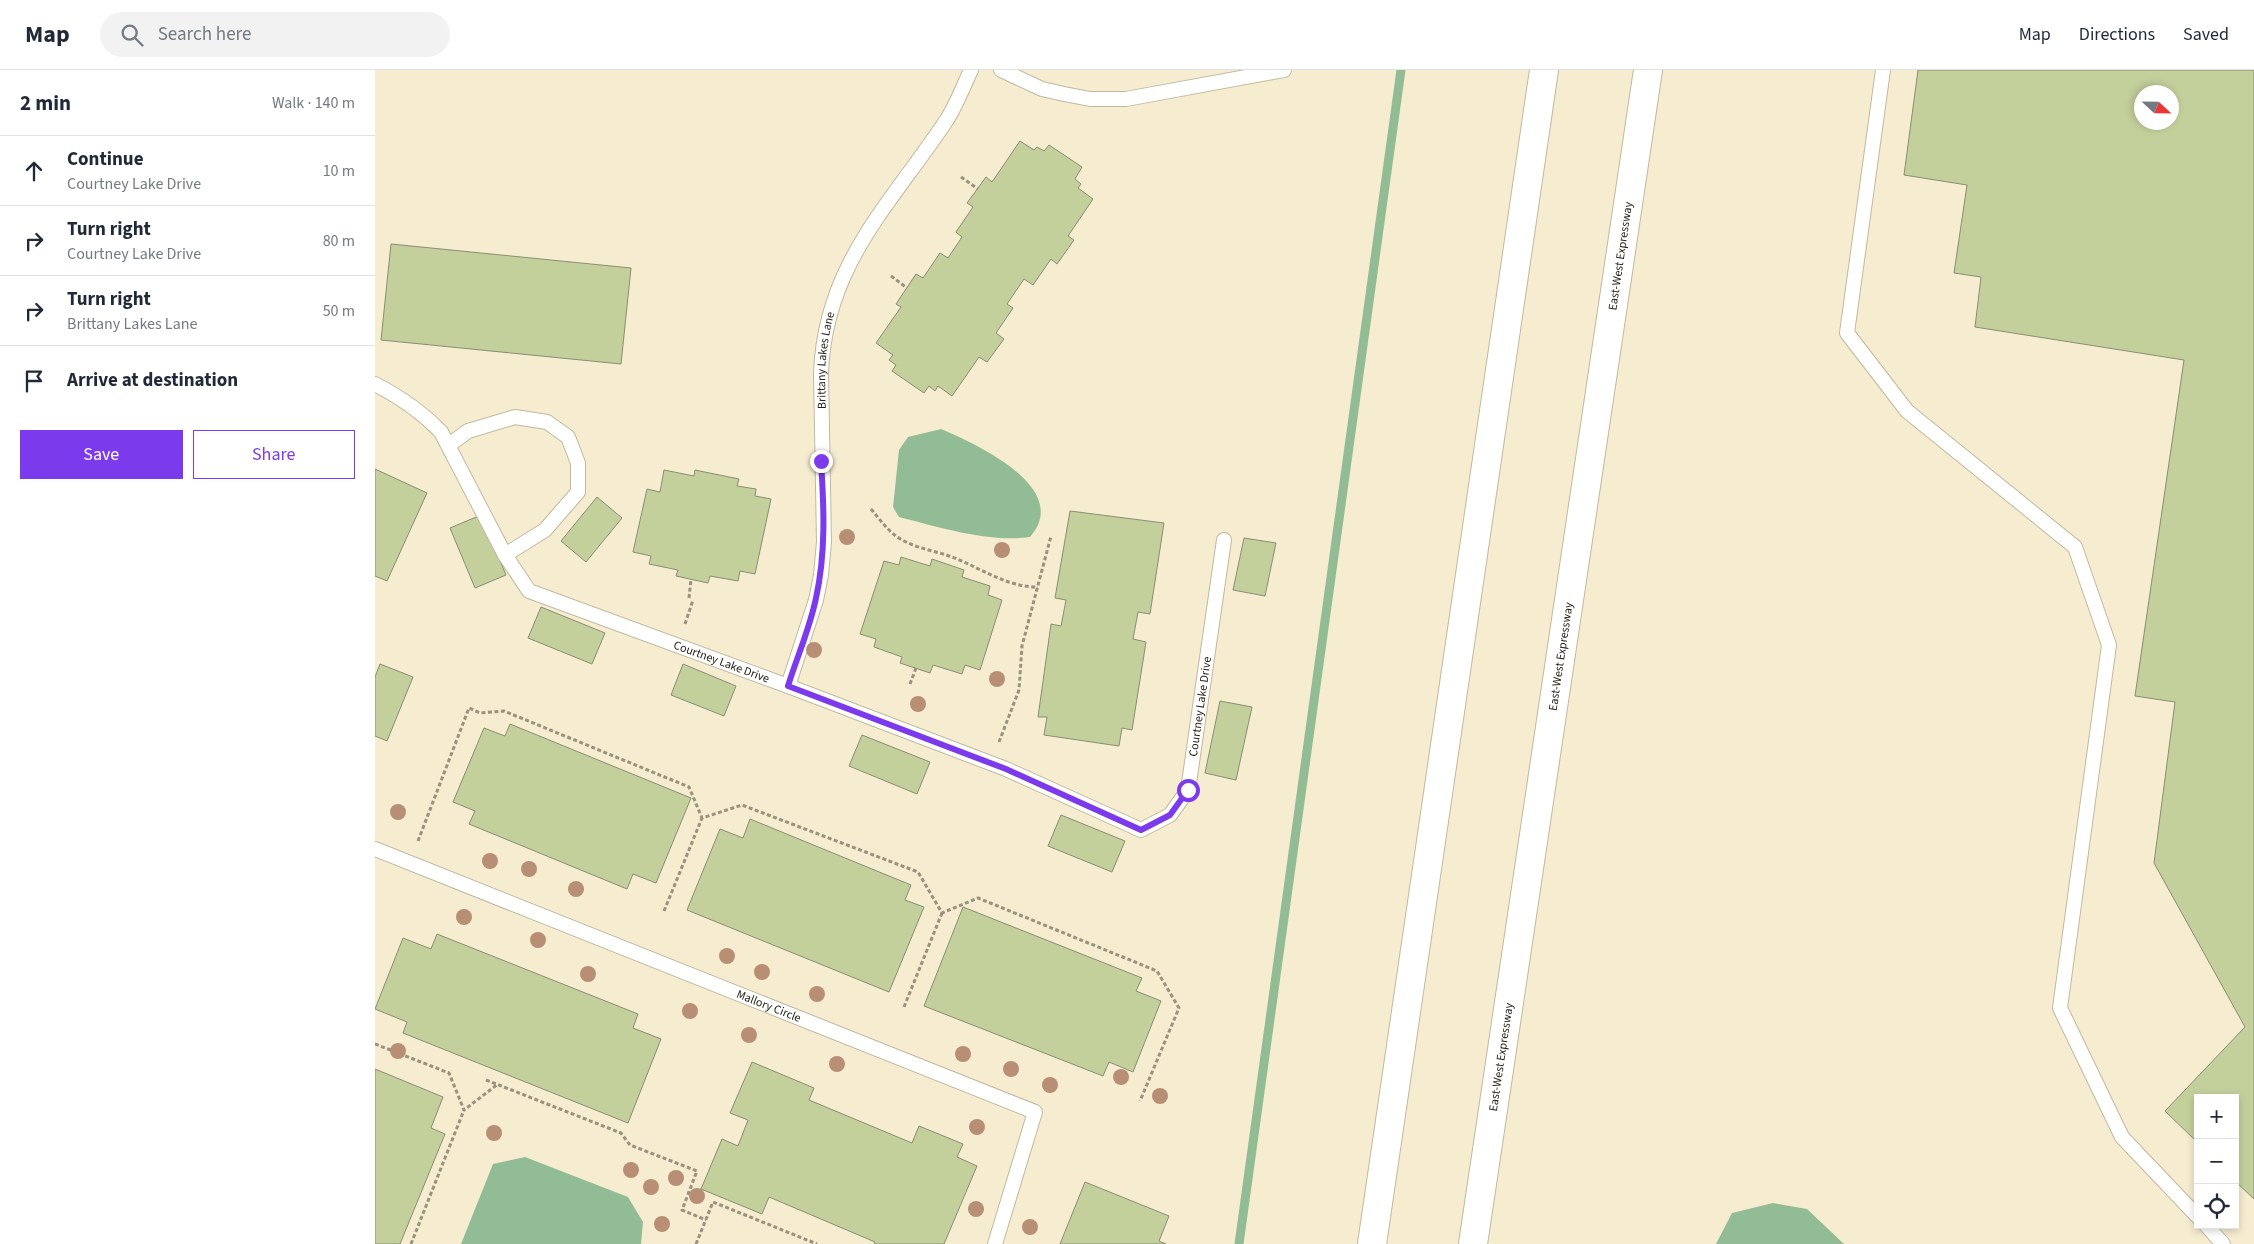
<!DOCTYPE html>
<html lang="en">
<head>
<meta charset="utf-8">
<style>
	:root { --surface:#fff; --page:#f2f2f3; --text:#1f2937; --muted:#747a83; --line:#e0e1e3; --accent:#7c3aed }
	body { margin:0; font-family:"Source Sans 3",sans-serif; background:var(--page); color:var(--text) }
	.controls { position:absolute; right:15px; bottom:15px; display:grid; overflow:hidden; border-radius:0px; box-shadow:0 2px 8px #0003 }
	.controls button { width:45px; height:45px; display:grid; place-items:center; padding:0; border:0; border-bottom:1px solid var(--line); background:var(--surface); color:var(--text); font:25px sans-serif }
	.compass { position:absolute; left:1759px; top:15px; width:45px; height:45px; border-radius:50%; background:var(--surface); box-shadow:0 2px 8px #0003; rotate:112deg }
	.stop { position:absolute; width:15px; height:15px; margin:-11px; border:4px solid #7c3aed; border-radius:50%; background:#fff }
	.stop.end { background:#7c3aed; border-color:#fff; box-shadow:0 1px 5px #0008 }
	.list { margin:0; padding:0; list-style:none }
	h2 { display:flex; justify-content:space-between; align-items:center; height:65px; margin:0; padding:0 20px; font-size:21px }
	h2 small { font-size:16px; font-weight:400; color:var(--muted) }
	.list li { display:grid; grid-template-columns:32px 1fr auto; gap:15px; align-items:center; box-sizing:border-box; height:70px; padding:0 20px; border-top:1px solid var(--line) }
	.list b { display:block; font-size:19px; white-space:nowrap }
	.list p { margin:0; font-size:16px; white-space:nowrap; color:var(--muted) }
	.list em { font-size:16px; font-style:normal; color:var(--muted) }
	.actions { display:flex; gap:10px; padding:15px 20px }
	.actions a { flex:1; padding:11px 0; border:1px solid var(--accent); border-radius:0px; text-align:center; font-size:18px; color:var(--accent) }
	.actions .main { background:var(--accent); color:#fff }
	.icon { flex:none; width:28px; height:28px; fill:none; stroke:currentColor; stroke-width:2; stroke-linecap:round; stroke-linejoin:round }
	.map { position:relative; flex:none; width:1879px; height:1174px; overflow:hidden }
	header { display:flex; align-items:center; gap:30px; box-sizing:border-box; height:70px; padding:0 25px; background:var(--surface); border-bottom:1px solid var(--line) }
	header strong { font-size:24px }
	nav { display:flex; gap:28px; margin-inline-start:auto; font-size:18px }
	.search { width:350px; height:45px; background:var(--page); display:flex; align-items:center; gap:12px; box-sizing:border-box; padding:0 18px; border-radius:28px; color:var(--muted); font-size:19px }
	main { display:flex }
	aside { flex:1; background:var(--surface) }
	.map>svg:first-child { display:block }
	.water { fill:#92bc95 }
	.lines { fill:none; stroke-linecap:round; stroke-linejoin:round }
	.stream { stroke:#92bc95; stroke-width:9 }
	.building { fill:#c4d09c; stroke:#888e74; fill-rule:evenodd }
	.service-casing { stroke:#c1b99e; stroke-width:16 }
	.motorway-casing { stroke:#c1b99e; stroke-width:30 }
	.path { stroke:#99927e; stroke-width:3; stroke-dasharray:4 2.5; stroke-linecap:butt }
	.service { stroke:#fff; stroke-width:14 }
	.motorway { stroke:#fff; stroke-width:28 }
	.tree { fill:#b88e75 }
	.route { stroke:#7c3aed; stroke-width:6 }
	.labels { text-anchor:middle; stroke-width:4.5; stroke-linejoin:round; paint-order:stroke }
	.street-label { font-size:12px; fill:#262318; stroke:#f6ecd0 }
</style>
</head>
<body>
<header>
<strong>Map</strong>
<div class="search"><svg class="icon" aria-label="search" viewBox="0 0 24 24"><circle cx="10" cy="10" r="6"/><path d="M15 15l6 6"/></svg>Search here</div>
<nav><a>Map</a><a>Directions</a><a>Saved</a></nav>
</header>
<main>
<aside>
<h2>2 min<small>Walk · 140 m</small></h2>
<ul class="list">
<li><svg class="icon" aria-label="ahead" viewBox="0 0 24 24"><path d="M12 20V5M6 11l6-6 6 6"/></svg><div><b>Continue</b><p>Courtney Lake Drive</p></div><em>10 m</em></li>
<li><svg class="icon" aria-label="right" viewBox="0 0 24 24"><path d="M7 20v-9h11M14 6l5 5-5 5"/></svg><div><b>Turn right</b><p>Courtney Lake Drive</p></div><em>80 m</em></li>
<li><svg class="icon" aria-label="right" viewBox="0 0 24 24"><path d="M7 20v-9h11M14 6l5 5-5 5"/></svg><div><b>Turn right</b><p>Brittany Lakes Lane</p></div><em>50 m</em></li>
<li><svg class="icon" aria-label="arrive" viewBox="0 0 24 24"><path d="M6 21V4h12l-3 4 3 4H6"/></svg><div><b>Arrive at destination</b></div></li>
</ul>
<div class="actions"><a class="main">Save</a><a>Share</a></div>
</aside>
<div class="map">
<svg width="1879" height="1174" viewBox="0 0 1879 1174">
	<rect width="100%" height="100%" fill="#f6ecd0"/>
	<g class="water">
		<path d="M 566,359 C 601,374 698,418 655,467 C 615,473 563,457 524,447 L 518,437 L 524,380 L 533,367 Z"/>
		<path d="M 150,1087 L 253,1127 L 268,1152 L 266,1174 L 86,1174 L 118,1094 Z"/>
		<path d="M 1398,1133 L 1432,1139 L 1469,1174 L 1341,1174 L 1357,1143 Z"/>
	</g>
	<g class="lines">
		<path class="stream" d="M 864,1174 L 1026,0"/>
	</g>
	<g class="building">
		<path d="M 1543,0 L 1879,0 L 1879,1129 L 1860,1111 L 1860,1028 L 1823,1028 L 1823,1073 L 1790,1041 L 1870,957 L 1779,793 L 1800,632 L 1760,626 L 1809,290 L 1600,257 L 1606,207 L 1579,203 L 1592,115 L 1529,105 ZM 1766,22 L 1796,22 L 1796,52 L 1766,52 Z"/>
		<path d="M 645,71 L 659,80 L 662,77 L 669,81 L 674,75 L 707,97 L 700,109 L 706,114 L 703,118 L 718,129 L 693,166 L 699,170 L 682,194 L 676,189 L 658,215 L 649,209 L 632,234 L 638,238 L 621,263 L 629,269 L 612,292 L 604,287 L 577,326 L 563,316 L 560,321 L 554,316 L 549,323 L 517,301 L 521,295 L 514,290 L 518,285 L 501,273 L 526,237 L 521,234 L 541,204 L 548,208 L 565,183 L 573,188 L 587,167 L 581,162 L 598,137 L 592,133 L 611,107 L 617,112 Z"/>
		<path d="M 16,174 L 256,198 L 246,294 L 6,270 Z"/>
		<path d="M 0,399 L 52,423 L 12,511 L 0,506 Z"/>
		<path d="M 289,400 L 319,406 L 320,400 L 364,409 L 362,416 L 381,419 L 380,426 L 396,429 L 380,504 L 365,501 L 363,511 L 335,506 L 333,513 L 301,506 L 303,500 L 274,494 L 276,486 L 258,482 L 272,419 L 285,422 Z"/>
		<path d="M 222,427 L 247,448 L 211,492 L 186,471 Z"/>
		<path d="M 695,441 L 789,453 L 775,544 L 763,542 L 758,569 L 771,572 L 757,660 L 747,658 L 744,676 L 669,665 L 672,647 L 663,647 L 676,554 L 686,556 L 691,530 L 680,528 Z"/>
		<path d="M 106,445 L 131,505 L 100,518 L 75,458 Z"/>
		<path d="M 869,468 L 901,473 L 890,526 L 858,520 Z"/>
		<path d="M 526,487 L 555,496 L 557,489 L 589,500 L 587,507 L 615,516 L 613,525 L 627,530 L 605,600 L 590,595 L 587,604 L 558,595 L 555,603 L 525,593 L 527,587 L 499,577 L 501,569 L 485,564 L 509,491 L 524,495 Z"/>
		<path d="M 166,537 L 230,563 L 217,594 L 153,568 Z"/>
		<path d="M 5,594 L 38,607 L 12,671 L 0,666 L 0,607 Z"/>
		<path d="M 308,594 L 361,616 L 349,646 L 296,625 Z"/>
		<path d="M 845,631 L 877,637 L 861,710 L 830,703 Z"/>
		<path d="M 135,654 L 316,728 L 281,813 L 258,804 L 252,819 L 94,754 L 100,741 L 78,732 L 109,658 L 130,666 Z"/>
		<path d="M 487,665 L 555,692 L 542,724 L 474,696 Z"/>
		<path d="M 686,745 L 750,771 L 737,802 L 673,776 Z"/>
		<path d="M 375,749 L 536,815 L 530,830 L 549,837 L 514,922 L 312,840 L 345,759 L 368,768 Z"/>
		<path d="M 588,837 L 767,908 L 761,921 L 786,931 L 758,1002 L 734,992 L 728,1006 L 549,936 Z"/>
		<path d="M 62,864 L 263,944 L 258,958 L 286,969 L 253,1053 L 28,963 L 32,952 L 0,939 L 28,868 L 56,879 Z"/>
		<path d="M 377,992 L 439,1018 L 434,1030 L 537,1073 L 544,1056 L 588,1074 L 582,1087 L 602,1096 L 569,1174 L 499,1174 L 500,1172 L 394,1127 L 387,1144 L 326,1119 L 347,1069 L 363,1076 L 373,1050 L 355,1043 Z"/>
		<path d="M 0,999 L 68,1027 L 56,1058 L 70,1064 L 25,1174 L 0,1174 Z"/>
		<path d="M 710,1112 L 794,1146 L 784,1171 L 791,1174 L 685,1174 Z"/>
	</g>
	<g class="lines">
		<g class="service-casing">
			<g id="service">
				<path d="M 626,0 L 667,19 L 689,24 L 715,29 L 751,29 L 909,0"/>
				<path d="M 1508,0 L 1472,263 L 1532,341 L 1700,477 L 1734,575 L 1685,938 L 1747,1067 L 1823,1147"/>
				<path id="s1" d="M 0,314 C 25,327 47,342 66,362 L 130,485 L 154,521 L 413,616 L 631,699 L 766,760 L 795,745 L 813,720 L 849,470"/>
				<path d="M 74,375 L 93,361 L 140,347 L 172,352 L 193,367 L 203,393 L 203,422 L 170,460 L 130,485"/>
				<path id="s2" d="M 413,616 L 441,530 L 446,505 L 449,472 L 446,303 C 450,195 515,135 571,51 C 581,36 588,17 596,0"/>
				<path id="s3" d="M 0,779 L 660,1042 L 620,1174"/>
				<path d="M 1831,1155 L 1848,1174"/>
			</g>
		</g>
		<g class="motorway-casing">
			<g id="motorway">
				<path d="M 997,1174 L 1169,0"/>
				<path id="s4" d="M 1098,1174 L 1273,0"/>
			</g>
		</g>
		<g class="path">
			<path d="M 586,107 L 603,119"/>
			<path d="M 516,206 L 532,218"/>
			<path d="M 496,439 C 506,451 515,464 529,471 C 544,479 561,481 577,487 C 606,498 631,517 663,517"/>
			<path d="M 314,528 L 316,509"/>
			<path d="M 310,554 L 318,530"/>
			<path d="M 535,614 L 541,598"/>
			<path d="M 624,672 L 644,620 L 647,576 L 676,466"/>
			<path d="M 43,771 L 94,638 L 105,643 L 129,641 L 314,717 L 327,748 L 367,735 L 543,802 L 567,843 L 603,828 L 782,901 L 804,938 L 765,1031"/>
			<path d="M 289,841 L 327,748"/>
			<path d="M 529,937 L 567,843"/>
			<path d="M 0,974 L 74,1003 L 89,1040 L 123,1014"/>
			<path d="M 111,1010 L 246,1063 L 255,1075 L 322,1101 L 307,1140 L 331,1150"/>
			<path d="M 36,1174 L 89,1040"/>
			<path d="M 321,1174 L 338,1132 L 442,1174"/>
		</g>
		<use href="#service" class="service"/>
		<use href="#motorway" class="motorway"/>
	</g>
	<g class="tree">
		<circle cx="472" cy="467" r="8"/>
		<circle cx="627" cy="480" r="8"/>
		<circle cx="439" cy="580" r="8"/>
		<circle cx="622" cy="609" r="8"/>
		<circle cx="543" cy="634" r="8"/>
		<circle cx="23" cy="742" r="8"/>
		<circle cx="115" cy="791" r="8"/>
		<circle cx="154" cy="799" r="8"/>
		<circle cx="201" cy="819" r="8"/>
		<circle cx="89" cy="847" r="8"/>
		<circle cx="163" cy="870" r="8"/>
		<circle cx="352" cy="886" r="8"/>
		<circle cx="387" cy="902" r="8"/>
		<circle cx="213" cy="904" r="8"/>
		<circle cx="442" cy="924" r="8"/>
		<circle cx="315" cy="941" r="8"/>
		<circle cx="374" cy="965" r="8"/>
		<circle cx="23" cy="981" r="8"/>
		<circle cx="588" cy="984" r="8"/>
		<circle cx="462" cy="994" r="8"/>
		<circle cx="636" cy="999" r="8"/>
		<circle cx="746" cy="1007" r="8"/>
		<circle cx="675" cy="1015" r="8"/>
		<circle cx="785" cy="1026" r="8"/>
		<circle cx="602" cy="1057" r="8"/>
		<circle cx="119" cy="1063" r="8"/>
		<circle cx="256" cy="1100" r="8"/>
		<circle cx="301" cy="1108" r="8"/>
		<circle cx="276" cy="1117" r="8"/>
		<circle cx="322" cy="1126" r="8"/>
		<circle cx="601" cy="1139" r="8"/>
		<circle cx="287" cy="1154" r="8"/>
		<circle cx="655" cy="1157" r="8"/>
	</g>
	<g class="lines">
		<path class="route" d="M 446,391 C 449,437 451,483 441,528 C 435,558 422,587 413,616 L 631,699 L 766,760 L 795,745 L 813,720"/>
	</g>
	<g class="labels">
		<g class="street-label">
			<text dy="4" stroke="none"><textPath href="#s4" startOffset="999">East-West Expressway</textPath></text>
			<text dy="4" stroke="none"><textPath href="#s2" startOffset="331">Brittany Lakes Lane</textPath></text>
			<text dy="4" stroke="none"><textPath href="#s4" startOffset="594">East-West Expressway</textPath></text>
			<text dy="4" stroke="none"><textPath href="#s1" startOffset="469">Courtney Lake Drive</textPath></text>
			<text dy="4" stroke="none"><textPath href="#s1" startOffset="1069">Courtney Lake Drive</textPath></text>
			<text dy="4" stroke="none"><textPath href="#s3" startOffset="424">Mallory Circle</textPath></text>
			<text dy="4" stroke="none"><textPath href="#s4" startOffset="189">East-West Expressway</textPath></text>
		</g>
	</g>
</svg>
<div class="controls">
<button>+</button>
<button>−</button>
<button><svg class="icon" aria-label="locate" viewBox="0 0 24 24"><circle cx="12" cy="12" r="6"/><path d="M12 2v4M12 18v4M2 12h4M18 12h4"/></svg></button>
</div>
<svg class="compass" viewBox="-18 -18 36 36"><path d="M0-13l5 13h-10z" fill="#e53935"/><path d="M0 13l5-13h-10z" fill="#747a83"/></svg>
<div class="stop" style="left:813px;top:720px"></div>
<div class="stop end" style="left:446px;top:391px"></div>
</div>
</main>
</body>
</html>
